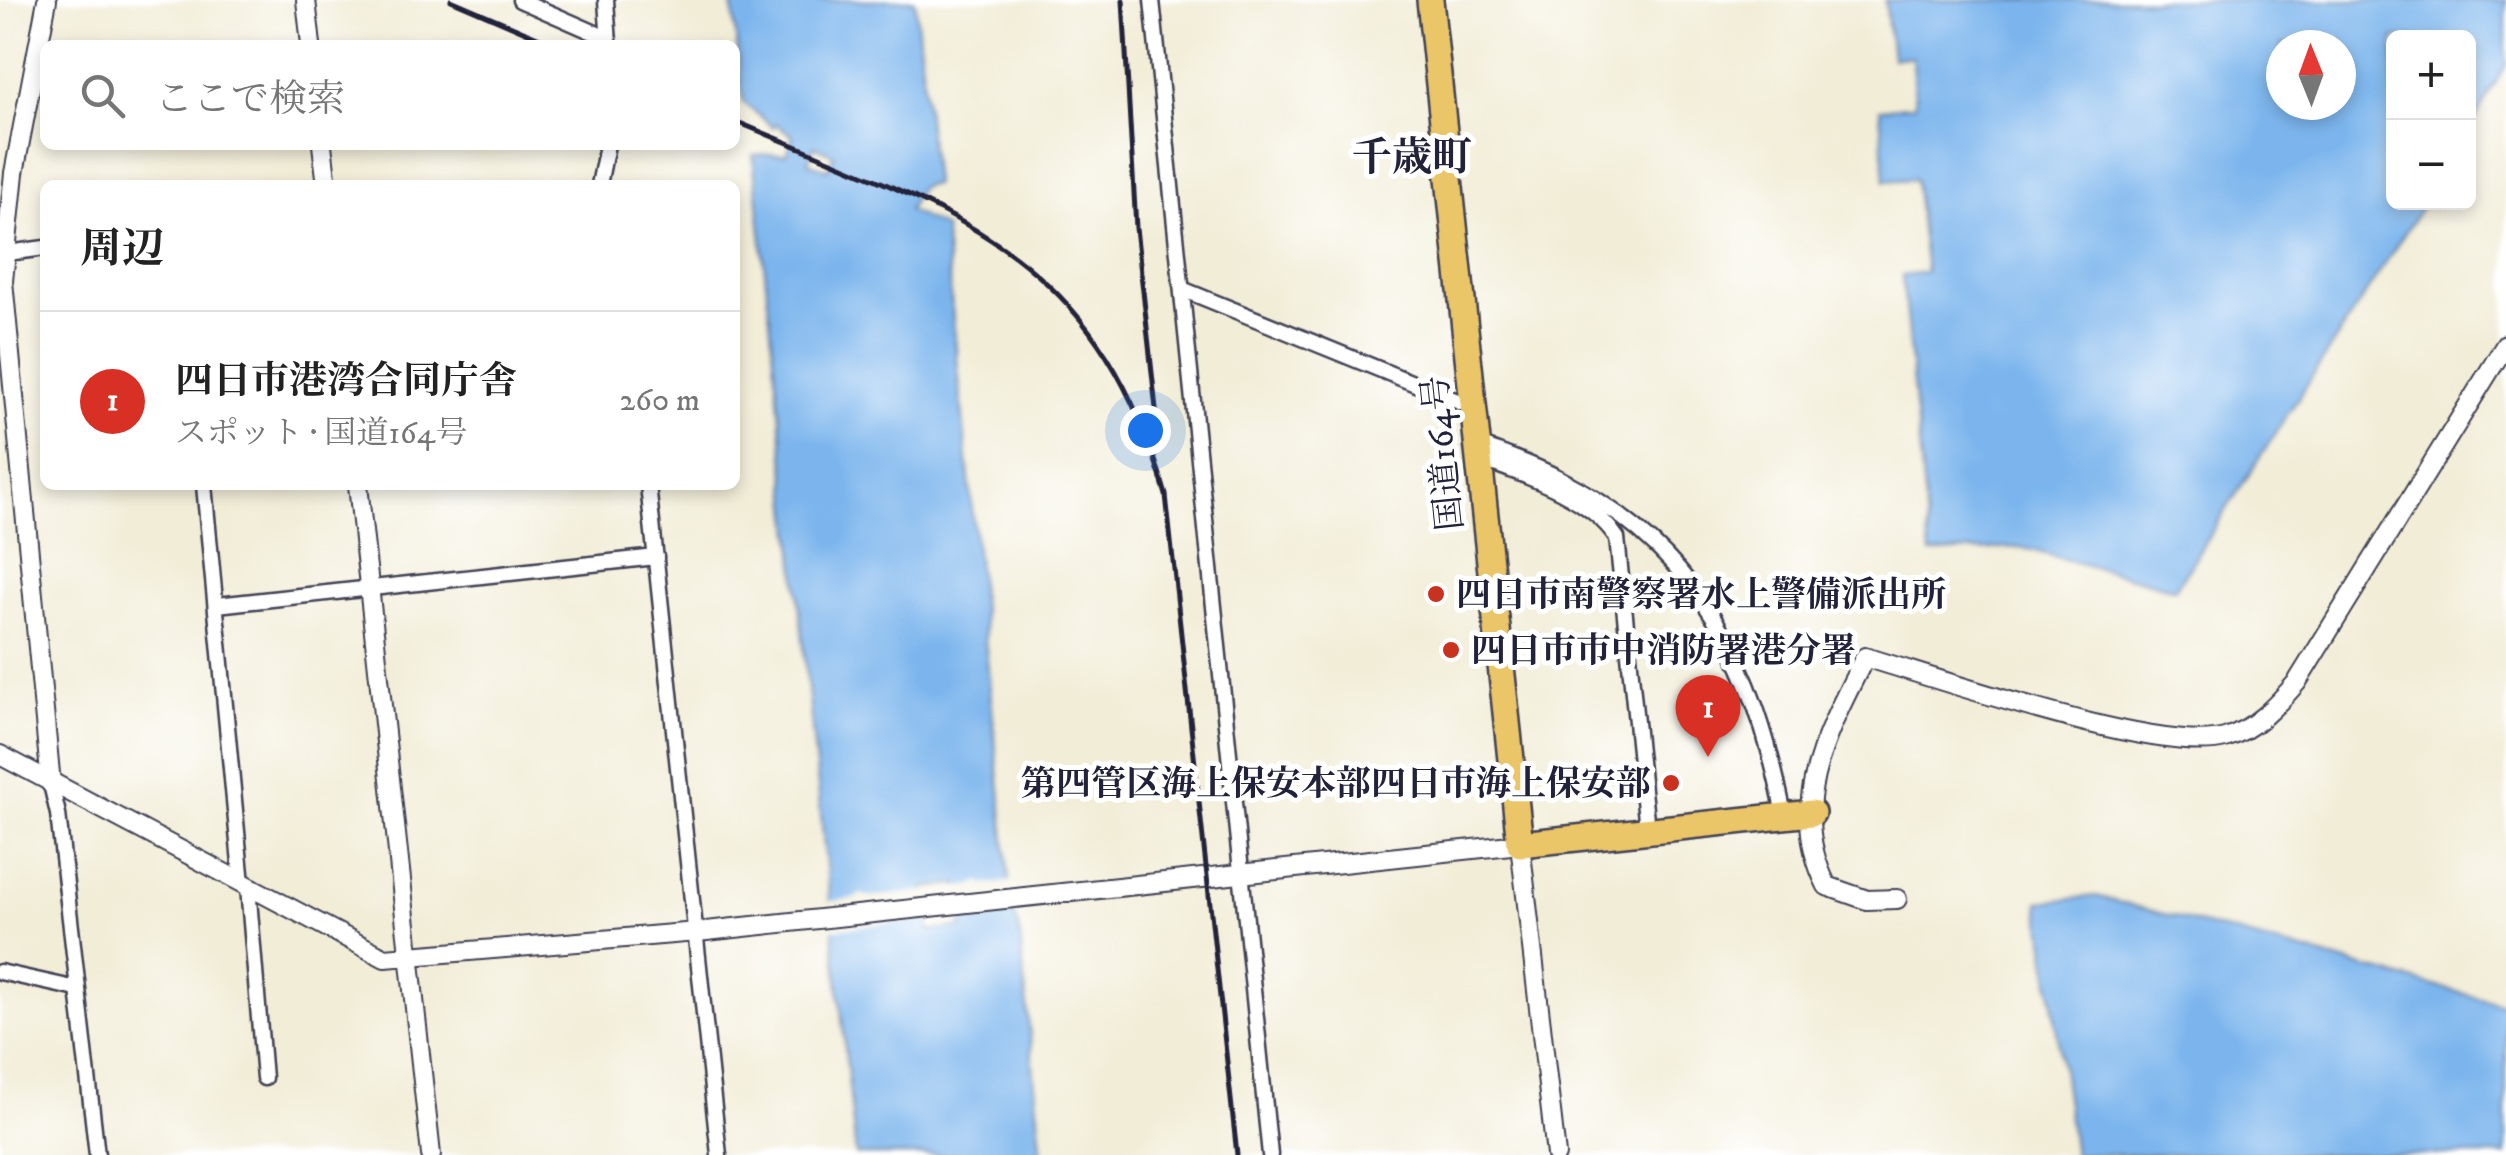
<!DOCTYPE html>
<html lang="ja">
<head>
<meta charset="utf-8">
<style>
	:root { --surface:#fff; --page:#f2f2f2; --text:#222; --muted:#767676; --line:#e0e0e0; --accent:#d93025 }
	body { margin:0; font-family:"IM FELL DW Pica","Noto Serif JP",serif; background:var(--page); color:var(--text) }
	.controls { position:absolute; right:30px; top:30px; display:grid; overflow:hidden; border-radius:15px; box-shadow:0 5px 15px #0003 }
	.controls button { width:90px; height:90px; display:grid; place-items:center; padding:0; border:0; border-bottom:2px solid var(--line); background:var(--surface); color:var(--text); font:50px sans-serif }
	.compass { position:absolute; left:2266px; top:30px; width:90px; height:90px; border-radius:50%; background:var(--surface); box-shadow:0 5px 15px #0003; rotate:359deg }
	.you { position:absolute; left:1145px; top:430px; width:35px; height:35px; margin:-25px; border:8px solid #fff; border-radius:50%; background:#1a73e8; box-shadow:0 0 0 15px #1a73e833 }
	.badge { display:grid; place-items:center; width:65px; height:65px; border-radius:50%; background:var(--accent); color:#fff; font-size:32px; font-weight:700 }
	.pin { position:absolute; translate:-50% -82px; filter:drop-shadow(0 2px 5px #0008) }
	.pin::after { content:''; position:absolute; top:52px; width:35px; height:30px; background:inherit; clip-path:polygon(0 0,100% 0,50% 100%) }
	.list { margin:0; padding:0; list-style:none }
	h2 { display:flex; justify-content:space-between; align-items:center; height:130px; margin:0; padding:0 40px; font-size:42px }
	h2 small { font-size:32px; font-weight:400; color:var(--muted) }
	.list li { display:grid; grid-template-columns:65px 1fr auto; gap:30px; align-items:center; box-sizing:border-box; height:180px; padding:0 40px; border-top:2px solid var(--line) }
	.list b { display:block; font-size:38px; white-space:nowrap }
	.list p { margin:0; font-size:32px; white-space:nowrap; color:var(--muted) }
	.list em { font-size:32px; font-style:normal; color:var(--muted) }
	.icon { flex:none; width:55px; height:55px; fill:none; stroke:currentColor; stroke-width:2; stroke-linecap:round; stroke-linejoin:round }
	.map { position:relative; flex:none; width:2506px; height:1155px; overflow:hidden }
	.search { position:absolute; background:var(--surface); box-shadow:0 5px 15px #0003; left:40px; top:40px; width:700px; height:110px; display:flex; align-items:center; gap:25px; box-sizing:border-box; padding:0 35px; border-radius:15px; color:var(--muted); font-size:38px }
	.panel { position:absolute; background:var(--surface); box-shadow:0 5px 15px #0003; left:40px; top:180px; width:700px; height:310px; border-radius:15px }
	.map>svg:first-child { display:block }
	.water { fill:#7cb5ed; stroke:#4f6c94; stroke-width:2.5; fill-rule:evenodd }
	.pier { fill:#f2edd7 }
	.lines { fill:none; stroke-linecap:round; stroke-linejoin:round }
	.minor-casing { stroke:#414052; stroke-width:19 }
	.tertiary-casing { stroke:#414052; stroke-width:22 }
	.trunk-casing { stroke:#414052; stroke-width:30 }
	.minor { stroke:#fff; stroke-width:14 }
	.tertiary { stroke:#fff; stroke-width:18 }
	.trunk { stroke:#ebc669; stroke-width:25 }
	.rail { stroke:#22223b; stroke-width:5 }
	.poi-dot { fill:#c8321e; stroke:#fff; stroke-width:4 }
	.labels { text-anchor:middle; stroke-width:10; stroke-linejoin:round; paint-order:stroke }
	.street-label { font-size:35px; fill:#22223b; stroke:#fff }
	.poi-label { font-size:35px; font-weight:bold; fill:#22223b; stroke:#fff; text-anchor:start }
	.quarter-label { font-size:40px; font-weight:bold; fill:#22223b; stroke:#fff }
</style>
</head>
<body>
<div class="map">
<svg width="2506" height="1155" viewBox="0 0 2506 1155">
	<rect width="100%" height="100%" fill="#fff"/>
	<filter id="ink" filterUnits="userSpaceOnUse"><feTurbulence type="fractalNoise" baseFrequency=".01" numOctaves="2"/><feDisplacementMap in="SourceGraphic" scale="20" xChannelSelector="R" yChannelSelector="G"/><feConvolveMatrix kernelMatrix="1 2 1 2 8 2 1 2 1" color-interpolation-filters="sRGB"/></filter>
	<filter id="wash" filterUnits="userSpaceOnUse"><feTurbulence type="fractalNoise" baseFrequency=".0048" numOctaves="4" result="noise"/><feDisplacementMap in="SourceGraphic" scale="40" xChannelSelector="R" yChannelSelector="G"/><feGaussianBlur stdDeviation="2.25" result="paint"/><feColorMatrix in="noise" values="0 0 0 0 0 0 0 0 0 0 0 0 0 0 0 0 0 1.4 0 .05"/><feComposite in="paint" operator="in"/></filter>
	<g filter="url(#wash)">
		<rect width="100%" height="100%" fill="#f2edd7"/>
		<g class="water">
			<path d="M 732,0 L 915,0 L 934,184 L 920,187 L 908,210 L 944,228 L 1012,909 L 1019,927 L 1042,1155 L 856,1155 L 753,155 L 787,154 L 793,136 L 776,124 L 773,127 L 743,102 ZM 814,146 L 834,155 L 828,170 L 808,162 ZM 958,884 L 963,927 L 930,931 L 925,888 Z"/>
			<path d="M 1885,0 L 2506,0 L 2506,65 L 2469,128 L 2468,38 L 2394,38 L 2394,202 L 2424,203 L 2175,589 L 2020,547 L 1930,554 L 1902,275 L 1926,272 L 1915,179 L 1885,181 L 1880,109 L 1915,105 L 1912,57 L 1892,58 ZM 2281,45 L 2341,45 L 2341,105 L 2281,105 Z"/>
			<path d="M 2096,896 L 2506,1005 L 2506,1155 L 2074,1155 L 2039,902 Z"/>
		</g>
		<path class="pier" d="M 981,881 L 984,885 L 1016,881 L 1017,909 L 957,916 L 954,889 L 931,892 L 934,918 L 827,930 L 824,902 L 857,898 L 859,894 L 871,897 L 970,886 Z"/>
	</g>
	<g filter="url(#ink)">
		<g class="lines">
			<g class="minor-casing">
				<g id="minor">
					<path d="M 520,0 L 609,39"/>
					<path d="M 606,0 L 609,44"/>
					<path d="M 1152,0 L 1270,1155"/>
					<path d="M 599,185 L 607,145"/>
					<path d="M 7,253 L 45,248"/>
					<path d="M 1182,289 L 1472,407"/>
					<path d="M 1477,444 C 1505,455 1535,465 1561,479 C 1702,552 1755,667 1784,815"/>
					<path d="M 1478,458 C 1524,475 1589,495 1617,538 L 1647,829"/>
					<path d="M 204,485 L 242,884"/>
					<path d="M 648,485 L 719,1155"/>
					<path d="M 217,605 L 656,557"/>
					<path d="M 51,784 L 58,814 L 97,1155"/>
					<path d="M 248,887 L 264,1078"/>
					<path d="M 0,972 L 77,989"/>
				</g>
			</g>
			<g class="tertiary-casing">
				<g id="tertiary">
					<path d="M 47,0 L 14,173 L 3,281 L 51,784"/>
					<path d="M 306,0 L 311,45"/>
					<path d="M 322,145 L 327,185"/>
					<path d="M 358,485 L 431,1155"/>
					<path d="M 0,755 L 385,958 L 697,932 L 1520,844 L 1556,1155"/>
					<path d="M 1897,899 L 1867,900 L 1827,886 C 1785,805 1829,729 1865,657 C 1937,678 2161,756 2225,738 C 2255,729 2277,705 2297,682 L 2506,344"/>
				</g>
			</g>
			<g class="trunk-casing">
				<path id="trunk" d="M 1430,0 L 1520,844 L 1812,813"/>
			</g>
			<use href="#minor" class="minor"/>
			<use href="#tertiary" class="tertiary"/>
			<use href="#trunk" class="trunk"/>
			<g class="rail">
				<path d="M 451,0 L 556,45"/>
				<path d="M 1123,0 L 1136,228 L 1160,445"/>
				<path d="M 735,121 C 951,212 1095,247 1166,495 L 1237,1155"/>
			</g>
		</g>
	</g>
	<g class="poi-dot">
		<circle cx="1436" cy="594" r="10"/>
		<circle cx="1451" cy="650" r="10"/>
		<circle cx="1671" cy="783" r="10"/>
	</g>
	<g class="labels">
		<g class="street-label">
			<text transform="translate(1442 453) rotate(-96)" y="12">国道164号</text>
		</g>
		<g class="poi-label">
			<text x="1456" y="606">四日市南警察署水上警備派出所</text>
			<text x="1471" y="662">四日市市中消防署港分署</text>
			<text x="1651" y="795" text-anchor="end">第四管区海上保安本部四日市海上保安部</text>
		</g>
		<g class="quarter-label">
			<text x="1412" y="170">千歳町</text>
		</g>
	</g>
</svg>
<div class="controls">
<button>+</button>
<button>−</button>
</div>
<svg class="compass" viewBox="-18 -18 36 36"><path d="M0-13l5 13h-10z" fill="#e53935"/><path d="M0 13l5-13h-10z" fill="#767676"/></svg>
<div class="you"></div>
<div class="pin badge" style="left:1708px;top:757px">1</div>
<div class="search"><svg class="icon" aria-label="search" viewBox="0 0 24 24"><circle cx="10" cy="10" r="6"/><path d="M15 15l6 6"/></svg>ここで検索</div>
<section class="panel">
<h2>周辺<small></small></h2>
<ul class="list">
<li><span class="badge">1</span><div><b>四日市港湾合同庁舎</b><p>スポット · 国道164号</p></div><em>260 m</em></li>
</ul>
</section>
</div>
</body>
</html>
